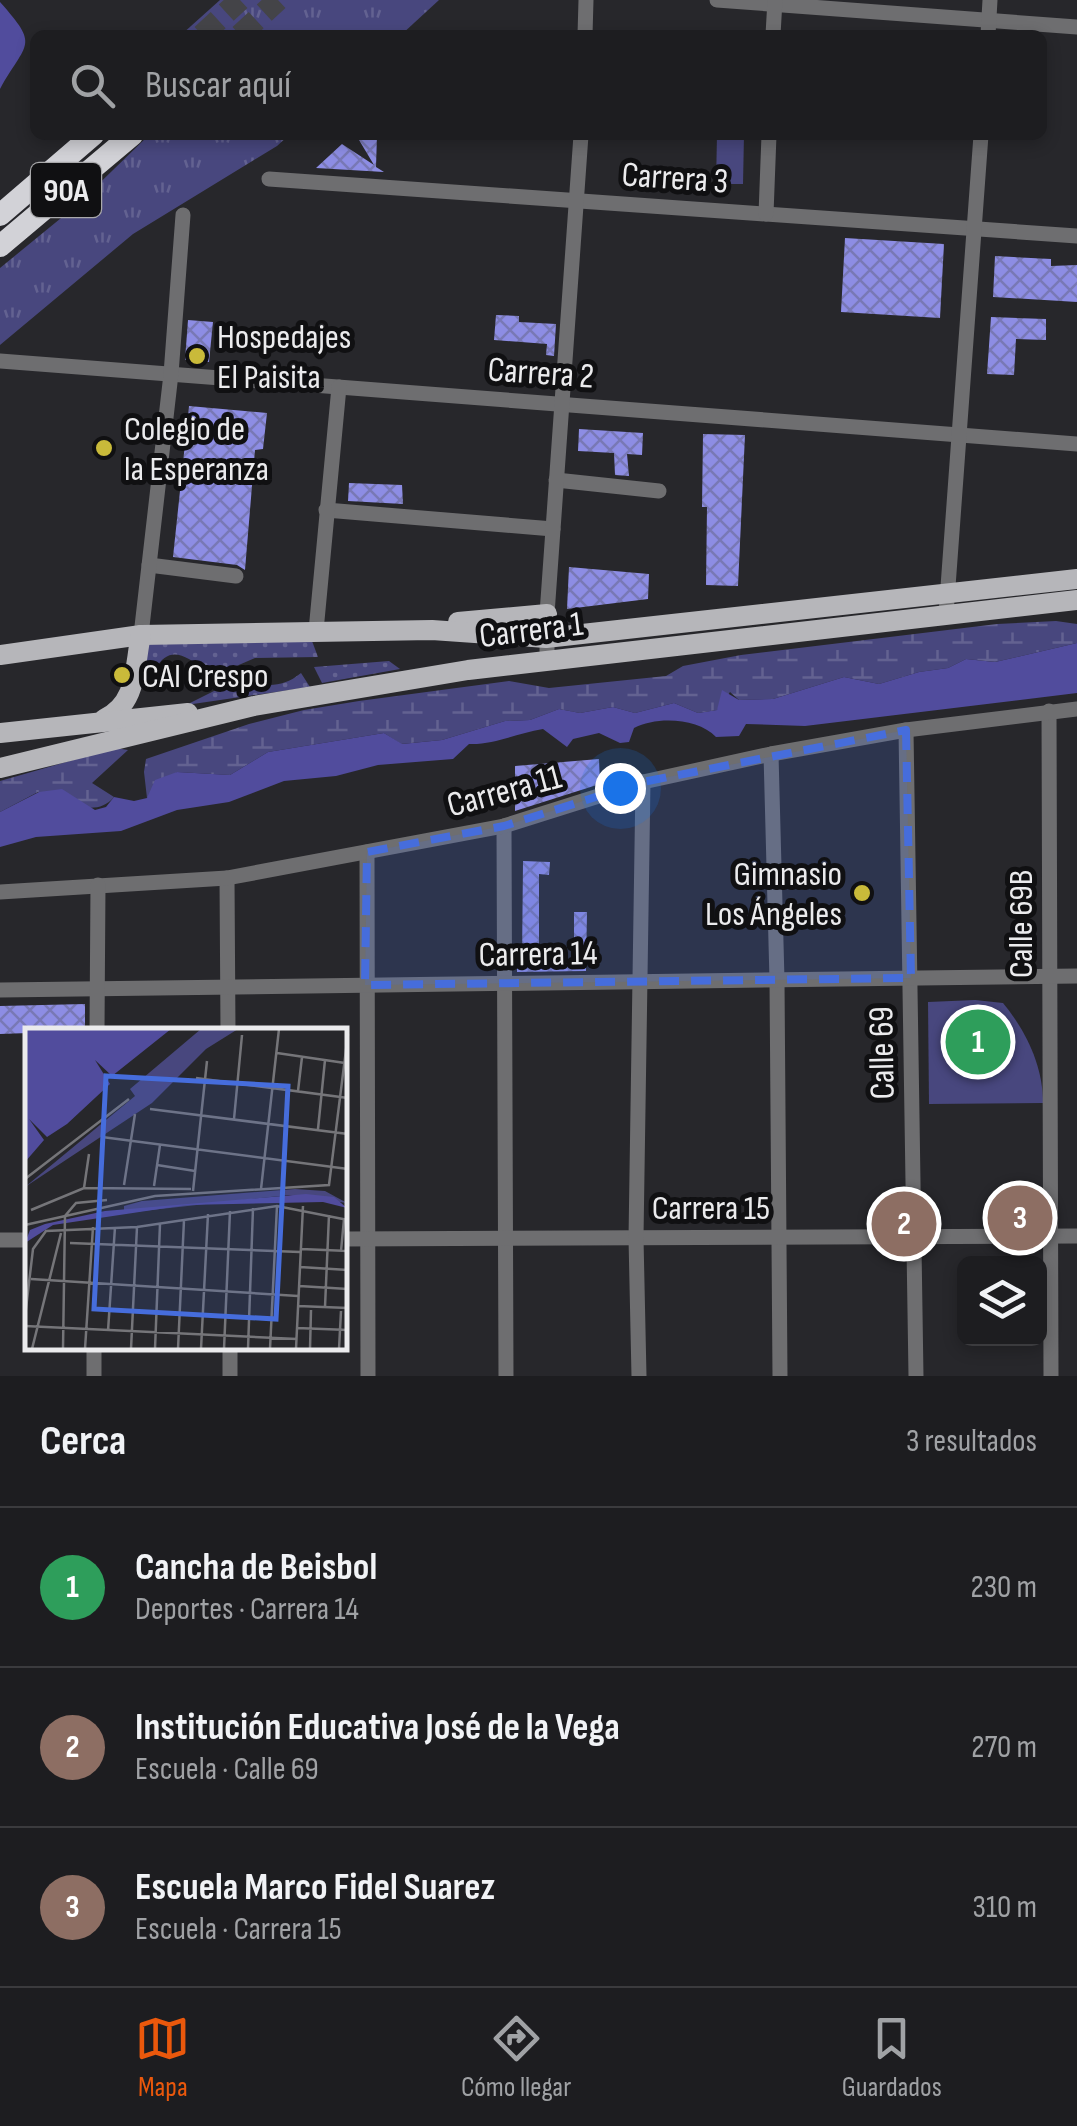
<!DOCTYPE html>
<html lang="es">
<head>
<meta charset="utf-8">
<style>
	:root { --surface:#1d1d20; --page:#2a2a2d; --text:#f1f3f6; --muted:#a0a2a5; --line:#3b3b3e; --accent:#ea580c }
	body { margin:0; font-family:"Sofia Sans Condensed",sans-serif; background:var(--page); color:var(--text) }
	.controls { position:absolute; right:30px; bottom:30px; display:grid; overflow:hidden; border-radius:15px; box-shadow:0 5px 15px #0003 }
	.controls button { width:90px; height:90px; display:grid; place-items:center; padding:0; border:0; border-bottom:2px solid var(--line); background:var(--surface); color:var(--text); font:50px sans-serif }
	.you { position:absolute; left:620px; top:788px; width:35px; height:35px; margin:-25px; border:8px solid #fff; border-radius:50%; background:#1a73e8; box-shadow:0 0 0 15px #1a73e833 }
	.badge { display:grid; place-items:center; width:65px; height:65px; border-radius:50%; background:var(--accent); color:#fff; font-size:32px; font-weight:700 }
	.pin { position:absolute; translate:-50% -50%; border:5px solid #fff; box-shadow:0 2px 10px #0006 }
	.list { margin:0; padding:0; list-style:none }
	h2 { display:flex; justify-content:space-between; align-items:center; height:130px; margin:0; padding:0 40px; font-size:42px }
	h2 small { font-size:32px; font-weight:400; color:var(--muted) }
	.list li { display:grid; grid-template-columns:65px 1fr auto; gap:30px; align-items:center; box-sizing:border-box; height:160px; padding:0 40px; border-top:2px solid var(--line) }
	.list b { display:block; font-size:38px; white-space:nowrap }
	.list p { margin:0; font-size:32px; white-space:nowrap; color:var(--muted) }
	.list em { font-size:32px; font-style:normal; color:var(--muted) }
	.icon { flex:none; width:55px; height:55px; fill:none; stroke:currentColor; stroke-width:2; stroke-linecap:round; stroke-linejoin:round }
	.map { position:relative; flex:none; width:1077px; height:1376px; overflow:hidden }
	.search { position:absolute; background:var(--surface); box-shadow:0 5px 15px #0003; left:30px; right:30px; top:30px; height:110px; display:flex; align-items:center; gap:25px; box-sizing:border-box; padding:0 35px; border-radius:15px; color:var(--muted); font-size:38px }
	.sheet { height:610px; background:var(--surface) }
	nav { display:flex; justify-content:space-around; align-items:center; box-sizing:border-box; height:140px; border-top:2px solid var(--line); background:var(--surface); font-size:28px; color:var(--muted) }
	nav a { display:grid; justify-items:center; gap:5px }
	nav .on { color:var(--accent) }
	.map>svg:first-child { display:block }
	.grass { fill:url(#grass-dots) }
	.wetland { fill:url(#wetland-marsh) }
	.park { fill:url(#park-tufts) }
	.pitch { fill:#48477e }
	.water { fill:#514c9d }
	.building { fill:url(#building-cross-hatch) }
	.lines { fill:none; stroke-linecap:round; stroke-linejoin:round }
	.highway-tunnel { stroke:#444448; stroke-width:22; stroke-dasharray:22 11; stroke-linecap:butt }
	.minor { stroke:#6e6e70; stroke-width:15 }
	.major { stroke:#b6b6ba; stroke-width:20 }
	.highway { stroke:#d2d2d7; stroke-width:22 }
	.marked { fill:#466ddc; fill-opacity:0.2; stroke:#466ddc; stroke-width:8; stroke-dasharray:20 12; stroke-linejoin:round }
	.poi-dot { fill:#c9ba3a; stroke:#101012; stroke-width:4 }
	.labels { text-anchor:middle; stroke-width:10; stroke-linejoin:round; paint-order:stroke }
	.shield { fill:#101012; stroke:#a9a9ab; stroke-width:2.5 }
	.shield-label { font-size:32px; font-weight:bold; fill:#ebebed }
	.street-label { font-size:35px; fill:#ebebed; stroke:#101012 }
	.poi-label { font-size:35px; fill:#ebebed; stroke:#101012; text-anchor:start }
	.inset-road { fill:none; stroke:#757579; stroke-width:2.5 }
	.view { fill:#466ddc; fill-opacity:0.15; stroke:#466ddc; stroke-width:5 }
	.inset-edge { fill:none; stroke:#ebebed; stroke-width:5 }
</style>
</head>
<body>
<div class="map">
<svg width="1077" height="1376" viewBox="0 0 1077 1376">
	<defs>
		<pattern id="grass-dots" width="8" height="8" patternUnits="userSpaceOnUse" patternTransform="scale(2.5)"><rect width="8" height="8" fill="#48477e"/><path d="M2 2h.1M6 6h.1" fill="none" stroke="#636291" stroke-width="1.8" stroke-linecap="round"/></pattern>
		<pattern id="wetland-marsh" width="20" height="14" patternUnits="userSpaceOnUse" patternTransform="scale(2.5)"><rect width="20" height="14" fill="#48477e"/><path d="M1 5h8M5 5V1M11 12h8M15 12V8" fill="none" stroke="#636291"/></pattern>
		<pattern id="park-tufts" width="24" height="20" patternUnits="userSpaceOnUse" patternTransform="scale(2.5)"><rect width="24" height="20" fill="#48477e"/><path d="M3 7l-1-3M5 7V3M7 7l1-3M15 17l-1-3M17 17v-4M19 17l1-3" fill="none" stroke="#636291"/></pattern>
		<pattern id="building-cross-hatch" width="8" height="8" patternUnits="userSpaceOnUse" patternTransform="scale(2.5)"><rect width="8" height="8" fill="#8d8de4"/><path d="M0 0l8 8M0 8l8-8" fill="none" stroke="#7878b5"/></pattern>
	</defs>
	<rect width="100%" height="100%" fill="#27272b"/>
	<g class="grass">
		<path d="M 312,641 L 318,657 L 255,658 L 234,667 L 203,668 C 187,657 169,643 155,670 L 140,671 L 142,644 Z"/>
		<path d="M 389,661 L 400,669 L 322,683 L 314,667 Z"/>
		<path d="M 301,673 L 310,687 L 186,705 L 216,690 L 215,676 C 246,676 271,698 301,673 Z"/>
	</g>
	<g class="wetland">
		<path d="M 1056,621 L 1077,624 L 1077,643 L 995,662 L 966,659 L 948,668 L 919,672 L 879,684 L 844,677 L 773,699 L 739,700 L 730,692 L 717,710 L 698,713 L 674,703 L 635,713 L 613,707 L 580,713 L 559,709 L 530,720 L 505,721 L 442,740 L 401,744 L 384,733 L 268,752 L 230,775 L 177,772 L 147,798 L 144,772 L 146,759 L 249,724 L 304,710 L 359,701 L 509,681 L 549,688 L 666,676 L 683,666 L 741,655 L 997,624 Z"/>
		<path d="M 115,748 L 128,750 L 92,783 L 114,797 C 95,820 63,800 38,792 L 0,812 L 0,781 Z"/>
	</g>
	<g class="park">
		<path d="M 220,0 L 439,0 L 401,35 L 181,35 Z"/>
		<path d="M 149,135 L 289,135 L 277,146 L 133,234 L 0,345 L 0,268 L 77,205 Z"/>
	</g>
	<g class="pitch">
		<path d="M 717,135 L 744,135 L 743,184 L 716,184 Z"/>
		<path d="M 975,1000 L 1003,1003 C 1026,1031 1043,1066 1043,1103 L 929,1104 L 928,1002 Z"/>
	</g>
	<g class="water">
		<path d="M 0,2 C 40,47 27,41 0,89 Z"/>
		<path d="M 1077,643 L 1077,693 L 805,726 L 746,724 L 739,736 L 716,737 C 698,718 657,716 634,728 L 629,742 L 620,743 L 599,733 L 573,739 L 567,747 L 543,729 C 517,733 495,745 469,744 L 453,759 L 378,765 L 336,776 L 284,781 L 229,802 L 177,810 L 121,831 L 36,837 L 0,847 L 0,812 L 39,792 L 62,789 L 95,810 L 106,807 L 114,797 L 134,801 L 147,798 L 155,780 L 177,772 L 230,775 L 268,752 L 384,733 L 402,744 L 442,740 L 505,721 L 530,720 L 559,709 L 580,713 L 613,707 L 635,713 L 674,703 L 698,713 L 717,710 L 722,690 L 739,700 L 773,699 L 844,677 L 879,684 L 919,672 L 948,668 L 966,659 L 995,662 Z"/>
	</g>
	<g class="building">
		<path d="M 356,135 L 377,135 L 376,167 L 384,172 L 316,168 L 342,144 L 374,165 Z"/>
		<path d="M 845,238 L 944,244 L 940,318 L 841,312 Z"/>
		<path d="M 995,256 L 1051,259 L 1051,266 L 1077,265 L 1077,302 L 993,297 Z"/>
		<path d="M 496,315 L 519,316 L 519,322 L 556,324 L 554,356 L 546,355 L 547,344 L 494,340 Z"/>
		<path d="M 991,317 L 1046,319 L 1046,340 L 1016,339 L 1014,375 L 987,374 Z"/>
		<path d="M 188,320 L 213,322 L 209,362 L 185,360 Z"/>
		<path d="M 189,406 L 267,413 L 263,449 L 255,450 L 245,570 L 237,565 L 173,557 Z"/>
		<path d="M 579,429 L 643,433 L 642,455 L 627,454 L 629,476 L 615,475 L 614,453 L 578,451 Z"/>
		<path d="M 703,434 L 745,435 L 738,586 L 706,585 L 707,507 L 702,507 Z"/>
		<path d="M 349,483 L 402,485 L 403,504 L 348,501 Z"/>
		<path d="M 569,567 L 649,574 L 648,599 L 567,609 Z"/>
		<path d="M 599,759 L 600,784 L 515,811 L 515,766 Z"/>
		<path d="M 523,861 L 550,862 L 549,875 L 539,874 L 539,961 L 574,961 L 574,912 L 587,912 L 586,971 L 517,972 L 517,960 L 522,961 Z"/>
		<path d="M 85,1004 L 85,1031 L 0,1034 L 0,1006 Z"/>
	</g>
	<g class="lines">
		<g class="highway-tunnel">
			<path d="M 202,35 L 240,0"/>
			<path d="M 240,35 L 278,0"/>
		</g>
		<g class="minor">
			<path d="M 717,0 L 1077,27"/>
			<path d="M 585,35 L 586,0"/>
			<path d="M 773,35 L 775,0"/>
			<path d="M 988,35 L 990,0"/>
			<path d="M 269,179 L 1077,236"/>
			<path d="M 766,214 L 769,135"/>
			<path d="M 0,361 L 1077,444"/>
			<path d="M 556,480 L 659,491"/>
			<path d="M 326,510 L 553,529"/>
			<path d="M 149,565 L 236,576"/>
			<path d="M 946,614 L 981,135"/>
			<path d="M 316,631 L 339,387"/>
			<path d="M 141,635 L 171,374 L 183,215"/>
			<path d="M 547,660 L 547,614 L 581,135"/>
			<path d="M 1049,711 L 1051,1376"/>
			<path d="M 906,730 L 916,1376"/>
			<path d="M 771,754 L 777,980 L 780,1376"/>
			<path d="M 504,826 L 506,1376"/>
			<path d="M 367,852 L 368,1376"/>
			<path d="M 227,878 L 228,1031"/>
			<path d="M 0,892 L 227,878 L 504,826 L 643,782 L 771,754 L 906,730 L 1077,709"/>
			<path d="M 0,990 L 1077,976"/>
			<path d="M 97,1031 L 98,885"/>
			<path d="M 345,1239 L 1077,1236"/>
			<path d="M 0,1240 L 28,1240"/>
			<path d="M 230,1348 L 230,1376"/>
			<path d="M 94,1376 L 94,1348"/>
			<path d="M 639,1376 L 636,1238 L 643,782"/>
		</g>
		<g class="major">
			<path d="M 458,622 L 547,614"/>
			<path d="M 0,655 L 141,635 L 432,630 L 546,638 L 1077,579"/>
			<path d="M 104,719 C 138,703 134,667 141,635"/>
			<path d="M 0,733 L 188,713"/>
			<path d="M 0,768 L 254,706 L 468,670 L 1077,600"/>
		</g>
		<g class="highway">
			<path d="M 0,215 L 93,135"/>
			<path d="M 0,246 L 132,135"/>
		</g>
	</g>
	<path class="marked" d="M 906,730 L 911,978 L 365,985 L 367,852 L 504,826 L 643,782 Z"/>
	<g class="poi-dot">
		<circle cx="197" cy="356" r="10"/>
		<circle cx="104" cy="448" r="10"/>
		<circle cx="122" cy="675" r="10"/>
		<circle cx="862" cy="893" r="10"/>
	</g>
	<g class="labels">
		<rect class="shield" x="31" y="163" width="70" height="54" rx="8"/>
		<g class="shield-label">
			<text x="66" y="201">90A</text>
		</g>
		<g class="street-label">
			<text transform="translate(675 177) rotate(4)" y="12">Carrera 3</text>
			<text transform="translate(541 372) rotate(4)" y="12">Carrera 2</text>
			<text transform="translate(531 629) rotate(-7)" y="12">Carrera 1</text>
			<text transform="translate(504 790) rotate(-15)" y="12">Carrera 11</text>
			<text transform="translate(1020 924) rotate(-90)" y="12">Calle 69B</text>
			<text transform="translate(538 953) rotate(-1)" y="12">Carrera 14</text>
			<text transform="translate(881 1053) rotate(-91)" y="12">Calle 69</text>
			<text x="711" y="1219">Carrera 15</text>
		</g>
		<g class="poi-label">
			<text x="217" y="348">Hospedajes<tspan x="217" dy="40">El Paisita</tspan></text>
			<text x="124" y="440">Colegio de<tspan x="124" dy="40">la Esperanza</tspan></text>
			<text x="142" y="687">CAI Crespo</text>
			<text x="842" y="885" text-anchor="end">Gimnasio<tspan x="842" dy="40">Los Ángeles</tspan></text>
		</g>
	</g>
	<g transform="translate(25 1028)">
		<rect width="322" height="322" fill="#27272b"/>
		<path d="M 270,161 L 300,163 L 322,175 L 264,167 L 99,185 L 99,178 L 117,173 Z" fill="#48477e"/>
		<path d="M 176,1 L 213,1 L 181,21 L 127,75 L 0,159 L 110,68 L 105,61 Z" fill="#48477e"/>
		<path d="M 0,1 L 146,1 L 87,48 L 70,32 L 85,56 L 42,96 L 22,109 L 4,91 L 19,112 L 0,134 ZM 281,166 L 309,169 L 322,180 L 298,174 L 161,177 L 28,197 L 0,215 L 5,202 L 20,196 L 80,183 Z" fill="#514c9d"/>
		<path class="inset-road" d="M 252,25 L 320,35M 171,50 L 323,70M 273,63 L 277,29M 125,81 L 323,106M 209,91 L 217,7M 293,101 L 300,32M 77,109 L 323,141M 132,137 L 170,143M 0,151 L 104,71M 99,157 L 110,86M 129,158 L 135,117M 59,160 L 64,126M 236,161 L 254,1M 168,163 L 182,33M 6,182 L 59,160 L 166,161M 0,197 L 130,168 L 304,157 L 323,6M 45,215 L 275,224M 276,221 L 323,223M 316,223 L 319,191M 275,239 L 323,242M 6,251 L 273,268M 274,258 L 323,261M 273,278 L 323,280M 300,279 L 304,187M 0,289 L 8,221 L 21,203 L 112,199 L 252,178 L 323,192M 0,298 L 272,311M 272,300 L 323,302M 83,303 L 90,199M 7,321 L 36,205M 38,321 L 40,188 L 51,175 L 82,172M 60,321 L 68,199M 106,321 L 112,199M 130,321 L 135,196M 153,321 L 159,192M 176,321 L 183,186M 199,321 L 205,183M 223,321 L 228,180M 245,321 L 252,178M 271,321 L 278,178M 285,321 L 286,282M 314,321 L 316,283"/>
		<path class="view" d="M 81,48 L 263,58 L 251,291 L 69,281 Z"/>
		<rect width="322" height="322" class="inset-edge"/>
	</g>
</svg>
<div class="controls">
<button><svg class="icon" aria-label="layers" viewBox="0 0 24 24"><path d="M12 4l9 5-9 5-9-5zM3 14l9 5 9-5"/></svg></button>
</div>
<div class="you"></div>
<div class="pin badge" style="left:978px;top:1042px;background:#2e9e5b">1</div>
<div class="pin badge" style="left:904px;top:1224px;background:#8d6e63">2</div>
<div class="pin badge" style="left:1020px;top:1218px;background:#8d6e63">3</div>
<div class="search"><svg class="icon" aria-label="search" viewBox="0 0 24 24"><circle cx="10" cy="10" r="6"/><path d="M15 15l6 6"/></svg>Buscar aquí</div>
</div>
<section class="sheet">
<h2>Cerca<small>3 resultados</small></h2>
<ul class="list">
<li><span class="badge" style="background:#2e9e5b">1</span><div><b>Cancha de Beisbol</b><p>Deportes · Carrera 14</p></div><em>230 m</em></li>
<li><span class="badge" style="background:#8d6e63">2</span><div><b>Institución Educativa José de la Vega</b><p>Escuela · Calle 69</p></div><em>270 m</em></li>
<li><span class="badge" style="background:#8d6e63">3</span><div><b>Escuela Marco Fidel Suarez</b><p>Escuela · Carrera 15</p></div><em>310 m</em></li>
</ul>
</section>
<nav>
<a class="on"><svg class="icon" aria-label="map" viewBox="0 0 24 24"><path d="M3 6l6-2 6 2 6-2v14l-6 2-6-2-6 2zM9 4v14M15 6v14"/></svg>Mapa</a>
<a><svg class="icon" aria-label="directions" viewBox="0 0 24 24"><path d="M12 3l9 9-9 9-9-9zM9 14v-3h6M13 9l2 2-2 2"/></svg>Cómo llegar</a>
<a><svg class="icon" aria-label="saved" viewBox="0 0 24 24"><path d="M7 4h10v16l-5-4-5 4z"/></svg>Guardados</a>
</nav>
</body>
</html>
